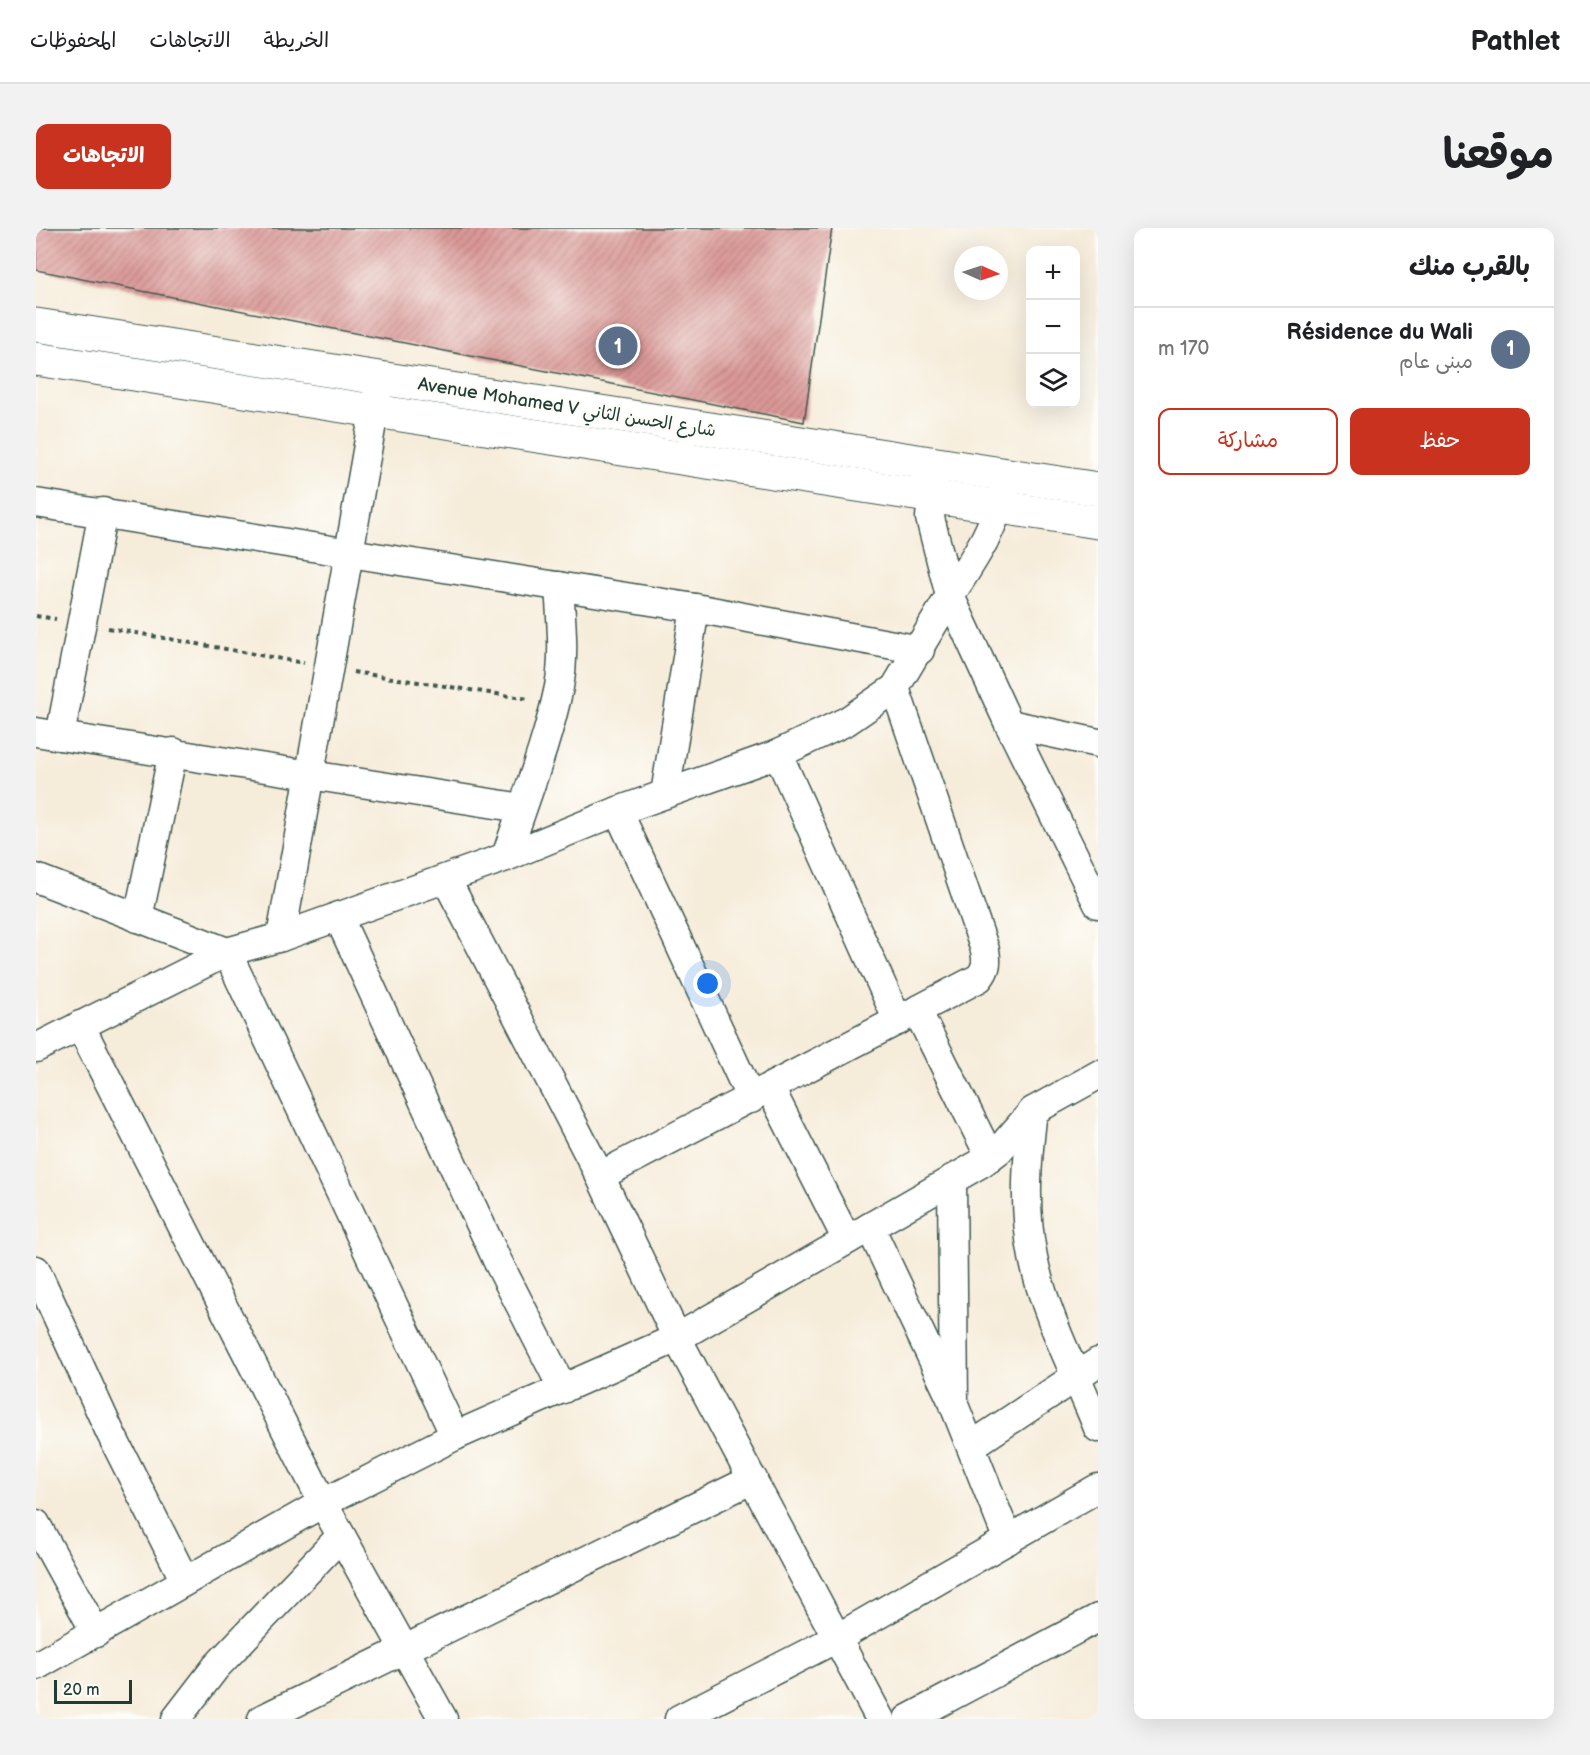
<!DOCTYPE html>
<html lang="ar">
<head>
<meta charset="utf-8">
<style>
	:root { --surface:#fff; --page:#f2f2f2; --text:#202124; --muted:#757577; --line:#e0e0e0; --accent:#c8321e }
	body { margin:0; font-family:"Balsamiq Sans","Playpen Sans Arabic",sans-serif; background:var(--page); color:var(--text); direction:rtl }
	.controls { position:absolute; right:18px; top:18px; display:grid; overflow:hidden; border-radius:12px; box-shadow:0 6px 24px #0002 }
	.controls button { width:54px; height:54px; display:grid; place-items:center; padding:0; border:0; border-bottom:2px solid var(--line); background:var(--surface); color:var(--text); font:30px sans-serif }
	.compass { position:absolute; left:918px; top:18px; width:54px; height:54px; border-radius:50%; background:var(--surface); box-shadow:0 6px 24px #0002; rotate:93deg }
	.scale { position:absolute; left:18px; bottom:15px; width:78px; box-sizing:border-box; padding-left:6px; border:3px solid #1f3d34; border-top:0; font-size:16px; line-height:21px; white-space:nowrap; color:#1f3d34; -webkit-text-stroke:4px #fdfcf7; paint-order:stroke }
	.you { position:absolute; left:672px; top:756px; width:21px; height:21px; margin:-15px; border:4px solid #fff; border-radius:50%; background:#1a73e8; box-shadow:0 0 0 9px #1a73e833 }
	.badge { display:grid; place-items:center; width:39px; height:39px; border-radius:50%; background:var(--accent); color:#fff; font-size:20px; font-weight:700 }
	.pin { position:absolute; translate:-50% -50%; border:3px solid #fff; box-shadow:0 2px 6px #0006 }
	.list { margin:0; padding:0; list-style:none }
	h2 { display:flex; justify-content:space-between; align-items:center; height:78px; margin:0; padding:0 24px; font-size:26px }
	h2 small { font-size:20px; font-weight:400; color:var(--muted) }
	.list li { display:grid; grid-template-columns:39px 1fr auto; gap:18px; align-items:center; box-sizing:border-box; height:84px; padding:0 24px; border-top:2px solid var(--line) }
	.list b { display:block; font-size:22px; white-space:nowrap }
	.list p { margin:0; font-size:20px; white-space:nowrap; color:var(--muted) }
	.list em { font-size:20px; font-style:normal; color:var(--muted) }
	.actions { display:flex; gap:12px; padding:18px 24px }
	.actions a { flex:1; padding:14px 0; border:2px solid var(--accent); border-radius:12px; text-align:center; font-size:21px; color:var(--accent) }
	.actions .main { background:var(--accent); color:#fff }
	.icon { flex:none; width:33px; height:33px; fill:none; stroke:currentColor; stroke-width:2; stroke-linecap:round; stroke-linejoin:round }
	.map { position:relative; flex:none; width:1062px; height:1491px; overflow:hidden; direction:ltr; border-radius:12px }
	header { display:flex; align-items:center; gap:36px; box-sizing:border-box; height:84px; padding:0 30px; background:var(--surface); border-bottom:2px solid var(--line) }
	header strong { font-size:28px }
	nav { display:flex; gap:33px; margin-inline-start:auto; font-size:21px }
	.intro { display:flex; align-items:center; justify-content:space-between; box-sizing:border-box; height:144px; padding:0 36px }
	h1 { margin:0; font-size:42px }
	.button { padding:15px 27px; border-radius:12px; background:var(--accent); color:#fff; font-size:21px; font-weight:700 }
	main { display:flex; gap:36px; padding:0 36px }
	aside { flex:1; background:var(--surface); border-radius:12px; box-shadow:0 6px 24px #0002 }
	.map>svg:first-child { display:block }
	.building { fill:url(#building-hatch) }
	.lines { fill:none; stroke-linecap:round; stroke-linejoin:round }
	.minor-casing { stroke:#3f574d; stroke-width:31 }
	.trunk-casing { stroke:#3f574d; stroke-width:35 }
	.path { stroke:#3f574d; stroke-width:4; stroke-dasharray:4.5 4.5; stroke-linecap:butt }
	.minor { stroke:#fff; stroke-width:28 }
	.trunk { stroke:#fff; stroke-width:33 }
	.labels { text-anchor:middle; stroke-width:5; stroke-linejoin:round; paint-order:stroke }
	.street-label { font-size:18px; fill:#1f3d34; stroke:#fdfcf7 }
</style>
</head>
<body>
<header>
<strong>Pathlet</strong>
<nav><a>الخريطة</a><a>الاتجاهات</a><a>المحفوظات</a></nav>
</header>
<div class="intro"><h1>موقعنا</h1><a class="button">الاتجاهات</a></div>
<main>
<aside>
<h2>بالقرب منك<small></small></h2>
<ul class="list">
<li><span class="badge" style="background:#5c6f8a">1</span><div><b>Résidence du Wali</b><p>مبنى عام</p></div><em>170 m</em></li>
</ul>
<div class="actions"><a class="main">حفظ</a><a>مشاركة</a></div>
</aside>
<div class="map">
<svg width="1062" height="1491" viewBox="0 0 1062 1491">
	<defs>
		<pattern id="building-hatch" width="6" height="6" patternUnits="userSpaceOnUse" patternTransform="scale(1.5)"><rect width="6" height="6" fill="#db9997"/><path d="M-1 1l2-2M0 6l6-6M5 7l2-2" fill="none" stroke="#b17e7c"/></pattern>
	</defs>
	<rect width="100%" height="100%" fill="#fdfcf7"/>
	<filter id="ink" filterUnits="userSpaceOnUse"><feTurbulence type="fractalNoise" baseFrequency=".0167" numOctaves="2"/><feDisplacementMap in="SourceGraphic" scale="12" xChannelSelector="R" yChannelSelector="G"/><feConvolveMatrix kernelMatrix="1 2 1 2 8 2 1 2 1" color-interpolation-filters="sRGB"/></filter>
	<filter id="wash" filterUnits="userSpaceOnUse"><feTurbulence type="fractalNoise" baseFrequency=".008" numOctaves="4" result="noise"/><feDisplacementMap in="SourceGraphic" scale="24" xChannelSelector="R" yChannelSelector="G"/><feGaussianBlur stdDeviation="1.35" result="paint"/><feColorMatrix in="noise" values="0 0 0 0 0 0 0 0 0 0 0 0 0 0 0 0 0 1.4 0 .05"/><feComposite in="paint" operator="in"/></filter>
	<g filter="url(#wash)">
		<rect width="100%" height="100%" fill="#f6ecda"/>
		<g id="blocks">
			<path class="building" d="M 0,0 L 796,0 L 768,194 L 0,42 Z"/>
		</g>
	</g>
	<g filter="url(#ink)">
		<use href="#blocks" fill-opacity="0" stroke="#3f574d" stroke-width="1.5"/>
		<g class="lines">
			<g class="minor-casing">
				<g id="minor">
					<path d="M 898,247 L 894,290 L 914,368 C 937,332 960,300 968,258"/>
					<path d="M 0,275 L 659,380 L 884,422"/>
					<path d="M 914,368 L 973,496 L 1062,676"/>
					<path d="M 973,496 L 1062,515"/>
					<path d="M 0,504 L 24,508 L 67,284"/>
					<path d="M 24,508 L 486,580"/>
					<path d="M 742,526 L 862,793"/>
					<path d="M 629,566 L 659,380"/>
					<path d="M 582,583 L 715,871"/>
					<path d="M 470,629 C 488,573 511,517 523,459 C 529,426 525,391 523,358"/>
					<path d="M 0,650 L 191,724 L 419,1208"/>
					<path d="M 410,651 L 564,948 L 641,1110 L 844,1491"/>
					<path d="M 302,688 L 461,1032 L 527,1161"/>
					<path d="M 102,690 L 137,524"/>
					<path d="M 245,709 L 342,161"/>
					<path d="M 881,782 L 954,929"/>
					<path d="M 44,797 L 287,1275 L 407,1491"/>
					<path d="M 0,820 L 191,724 L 245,709 L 470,629 L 582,583 L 742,526 L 811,493 L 859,460 L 914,368"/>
					<path d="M 734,860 L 811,1012"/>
					<path d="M 997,883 C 991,931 987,980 997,1029 C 1009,1088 1040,1145 1062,1200"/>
					<path d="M 564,948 L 943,750 C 951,740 951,734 949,722 L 859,460"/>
					<path d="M 916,951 L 918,1177 L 972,1312"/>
					<path d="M 834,999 L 915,1170"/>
					<path d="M 0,1042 L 74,1204 L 149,1353"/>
					<path d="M 935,1218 L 1062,1134"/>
					<path d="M 0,1296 L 60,1405"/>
					<path d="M 0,1438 L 287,1275 L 419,1208 L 641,1110 L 947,934 L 963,922 L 997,883 L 1062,847"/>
					<path d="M 140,1491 L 180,1439 L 305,1308"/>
					<path d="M 226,1491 L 717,1251"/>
					<path d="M 643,1491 L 803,1409 L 1062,1260"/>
					<path d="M 872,1491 L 1062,1390"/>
				</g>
			</g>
			<g class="trunk-casing">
				<g id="trunk">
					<path d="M 0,97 L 1062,261"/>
					<path d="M 0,131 L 1062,294"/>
				</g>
			</g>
			<g class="path">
				<path d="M 0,388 L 20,391"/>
				<path d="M 72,400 L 268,435"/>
				<path d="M 317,444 L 493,471"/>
			</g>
			<use href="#minor" class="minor"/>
			<use href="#trunk" class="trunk"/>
		</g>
	</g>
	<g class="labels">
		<g class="street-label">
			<text transform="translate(531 179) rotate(9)" y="6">Avenue Mohamed V شارع الحسن الثاني</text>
		</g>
	</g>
</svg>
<div class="controls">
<button>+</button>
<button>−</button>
<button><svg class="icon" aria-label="layers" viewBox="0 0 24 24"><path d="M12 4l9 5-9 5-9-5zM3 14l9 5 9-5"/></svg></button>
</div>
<svg class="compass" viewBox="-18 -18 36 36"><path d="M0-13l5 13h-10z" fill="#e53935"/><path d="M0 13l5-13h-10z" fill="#757577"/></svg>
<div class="scale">20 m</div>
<div class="you"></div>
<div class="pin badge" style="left:582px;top:118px;background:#5c6f8a">1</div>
</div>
</main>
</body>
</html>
